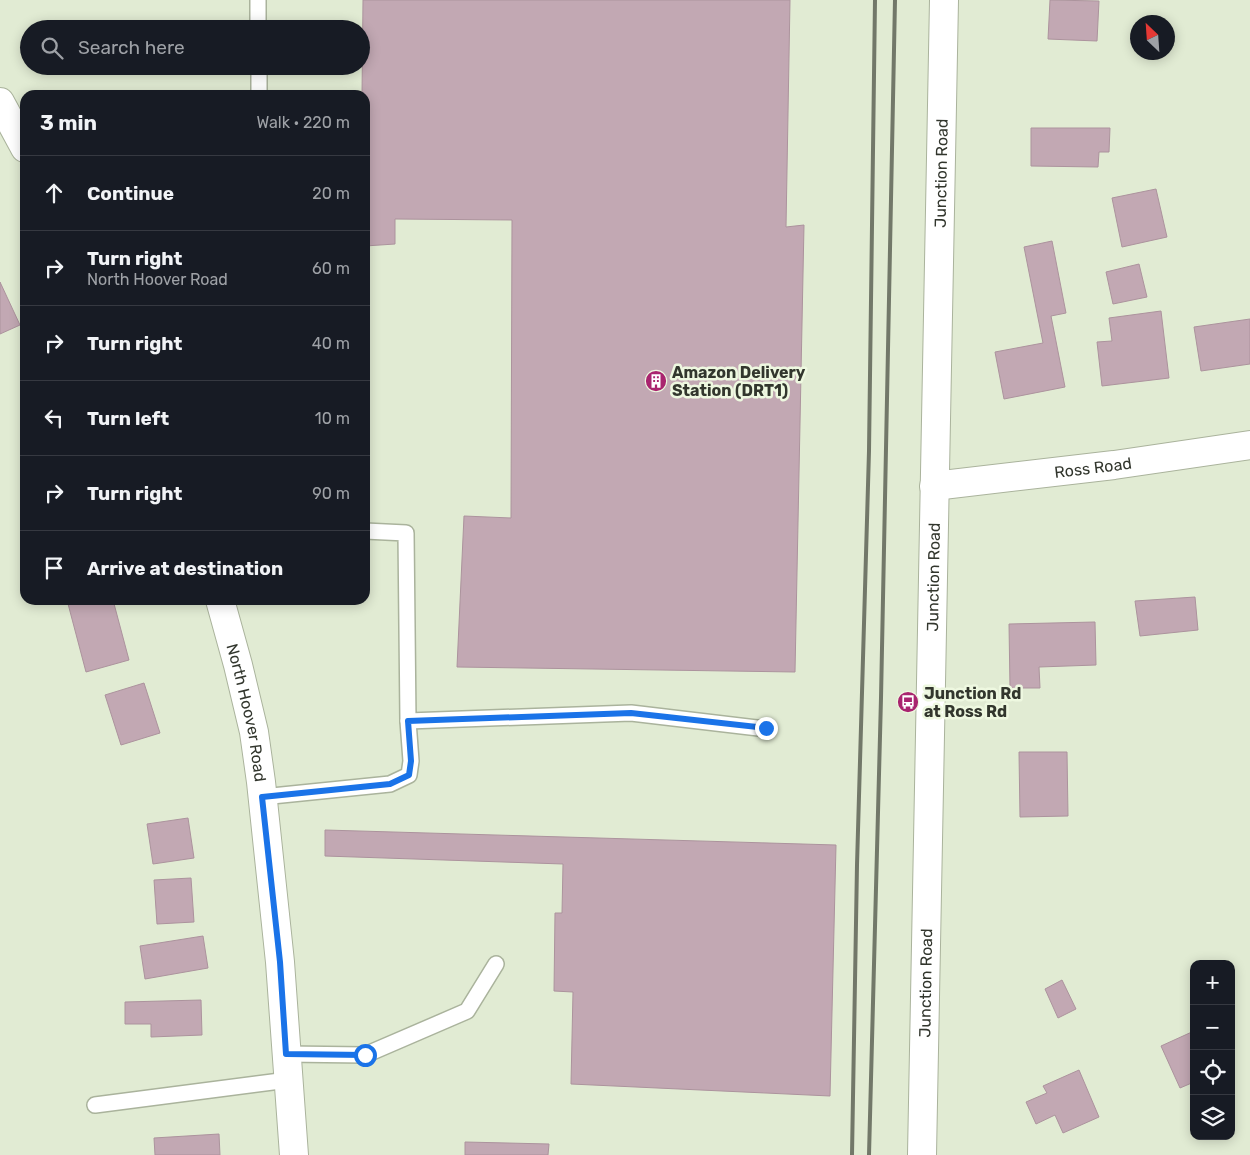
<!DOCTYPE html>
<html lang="en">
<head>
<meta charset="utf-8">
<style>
	:root { --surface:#171b24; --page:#20242c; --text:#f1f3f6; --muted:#9ea1a6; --line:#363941 }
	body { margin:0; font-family:Rubik,sans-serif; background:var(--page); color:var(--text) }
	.controls { position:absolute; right:15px; bottom:15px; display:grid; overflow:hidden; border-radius:10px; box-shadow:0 2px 12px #0003 }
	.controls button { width:45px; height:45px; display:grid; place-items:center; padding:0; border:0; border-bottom:1px solid var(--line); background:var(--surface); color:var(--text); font:25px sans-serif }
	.compass { position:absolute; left:1130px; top:15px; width:45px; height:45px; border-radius:50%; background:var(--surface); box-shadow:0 2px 12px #0003; rotate:335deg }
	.stop { position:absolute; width:15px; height:15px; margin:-11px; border:4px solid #1a73e8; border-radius:50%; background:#fff }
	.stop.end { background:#1a73e8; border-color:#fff; box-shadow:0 1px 5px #0008 }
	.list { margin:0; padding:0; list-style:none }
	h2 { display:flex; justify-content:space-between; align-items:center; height:65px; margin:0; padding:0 20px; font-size:21px }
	h2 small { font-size:16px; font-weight:400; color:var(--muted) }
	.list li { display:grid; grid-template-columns:32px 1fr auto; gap:15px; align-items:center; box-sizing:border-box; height:75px; padding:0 20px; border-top:1px solid var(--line) }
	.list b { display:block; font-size:19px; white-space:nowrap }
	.list p { margin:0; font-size:16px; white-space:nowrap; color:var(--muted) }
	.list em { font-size:16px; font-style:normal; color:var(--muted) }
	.icon { flex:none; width:28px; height:28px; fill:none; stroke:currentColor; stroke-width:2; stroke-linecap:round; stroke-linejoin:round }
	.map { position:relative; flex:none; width:1250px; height:1155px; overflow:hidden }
	.search { position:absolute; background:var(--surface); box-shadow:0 2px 12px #0003; left:20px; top:20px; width:350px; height:55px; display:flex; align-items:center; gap:12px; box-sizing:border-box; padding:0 18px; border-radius:28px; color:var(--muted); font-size:19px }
	.panel { position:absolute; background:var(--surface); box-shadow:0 2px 12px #0003; left:20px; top:90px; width:350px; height:515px; border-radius:15px }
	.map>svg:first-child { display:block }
	.building { fill:#c2a8b3; stroke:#ac939d }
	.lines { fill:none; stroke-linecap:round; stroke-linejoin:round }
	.lane-casing { stroke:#aab39c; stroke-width:18 }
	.secondary-casing { stroke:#aab39c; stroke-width:30 }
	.lane { stroke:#fff; stroke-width:15 }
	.secondary { stroke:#fff; stroke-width:28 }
	.rail { stroke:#727869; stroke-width:4 }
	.route { stroke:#1a73e8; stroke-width:6 }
	.labels { text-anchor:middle; stroke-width:5; stroke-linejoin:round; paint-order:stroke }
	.street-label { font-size:16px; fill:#32362d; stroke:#eef8e0 }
	.poi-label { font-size:16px; font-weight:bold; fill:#32362d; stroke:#eef8e0; text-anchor:start }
</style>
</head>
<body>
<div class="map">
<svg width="1250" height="1155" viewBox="0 0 1250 1155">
	<rect width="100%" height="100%" fill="#e1ebd3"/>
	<g class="building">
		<path d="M 363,0 L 790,0 L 786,227 L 804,225 L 795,672 L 457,667 L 464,516 L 511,518 L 512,220 L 395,219 L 395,244 L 365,246 L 365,95 L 362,95 Z"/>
		<path d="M 1050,0 L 1099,1 L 1097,41 L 1048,39 Z"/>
		<path d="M 1031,128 L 1110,128 L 1109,152 L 1099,152 L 1098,167 L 1031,166 Z"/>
		<path d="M 1156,189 L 1167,237 L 1122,247 L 1112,198 Z"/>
		<path d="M 1052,241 L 1066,313 L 1051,316 L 1065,387 L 1004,399 L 995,352 L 1043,343 L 1024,247 Z"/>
		<path d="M 1139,264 L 1147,297 L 1113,304 L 1106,272 Z"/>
		<path d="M 0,282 L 20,325 L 0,334 Z"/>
		<path d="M 1161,311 L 1169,378 L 1102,386 L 1097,342 L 1112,341 L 1109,318 Z"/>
		<path d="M 1250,319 L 1250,364 L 1201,371 L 1194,327 Z"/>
		<path d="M 1195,597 L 1198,630 L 1140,636 L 1135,601 Z"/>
		<path d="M 67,600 L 113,600 L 129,660 L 86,672 Z"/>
		<path d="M 1095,622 L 1096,665 L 1039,667 L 1040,688 L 1010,688 L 1009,624 Z"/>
		<path d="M 144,683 L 160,733 L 121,745 L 105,695 Z"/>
		<path d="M 1019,752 L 1067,752 L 1068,816 L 1020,817 Z"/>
		<path d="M 188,818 L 194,858 L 153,864 L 147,824 Z"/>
		<path d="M 325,830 L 836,845 L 830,1096 L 571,1084 L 573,992 L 554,991 L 555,913 L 562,913 L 563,864 L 325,856 Z"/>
		<path d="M 191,878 L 194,922 L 157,924 L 154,880 Z"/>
		<path d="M 203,936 L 208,968 L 145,979 L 140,946 Z"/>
		<path d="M 1062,980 L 1076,1009 L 1058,1018 L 1045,989 Z"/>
		<path d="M 201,1000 L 202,1035 L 151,1037 L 151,1024 L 125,1024 L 125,1002 Z"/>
		<path d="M 1194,1031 L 1194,1082 L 1180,1088 L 1161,1046 Z"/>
		<path d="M 1079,1070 L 1099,1117 L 1063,1133 L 1055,1115 L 1036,1124 L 1026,1102 L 1047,1093 L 1043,1086 Z"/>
		<path d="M 219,1134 L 220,1155 L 155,1155 L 154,1138 Z"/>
		<path d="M 465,1142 L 549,1144 L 548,1155 L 465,1155 Z"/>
	</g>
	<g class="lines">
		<g class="lane-casing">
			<g id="lane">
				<path d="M 258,0 L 258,29"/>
				<path d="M 259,66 L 259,95"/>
				<path d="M 365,531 L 406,533 L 408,721 L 631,713 L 766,729"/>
				<path d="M 262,797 L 390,784 L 409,775 L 411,761 L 408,721"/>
				<path d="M 286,1054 L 365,1055 L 467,1011 L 496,964"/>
				<path d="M 95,1105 L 288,1080"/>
			</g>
		</g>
		<g class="secondary-casing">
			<g id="secondary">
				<path d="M 0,102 L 25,148"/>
				<path id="s1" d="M 934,486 L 1114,465 L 1250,445"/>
				<path id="s2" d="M 220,600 L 238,665 L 254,732 L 261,782 L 280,962 L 294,1155"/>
				<path id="s3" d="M 922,1155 L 944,0"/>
			</g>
		</g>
		<use href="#lane" class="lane"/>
		<use href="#secondary" class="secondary"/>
		<g class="rail">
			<path d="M 852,1155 L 857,865 L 869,451 L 875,0"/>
			<path d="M 869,1155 L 881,698 L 895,0"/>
		</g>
	</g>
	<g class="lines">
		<path class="route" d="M 365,1055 L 286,1054 L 280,962 L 262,797 L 390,784 L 409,775 L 411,761 L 408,721 L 631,713 L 766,728"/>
	</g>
	<defs>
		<g id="building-disc" transform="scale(1.125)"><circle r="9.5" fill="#a9246f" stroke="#eef8e0"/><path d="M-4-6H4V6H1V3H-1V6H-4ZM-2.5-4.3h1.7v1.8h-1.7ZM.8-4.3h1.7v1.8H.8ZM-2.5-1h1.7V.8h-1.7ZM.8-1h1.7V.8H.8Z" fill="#fff"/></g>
		<g id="bus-disc" transform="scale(1.125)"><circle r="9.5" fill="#a9246f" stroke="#eef8e0"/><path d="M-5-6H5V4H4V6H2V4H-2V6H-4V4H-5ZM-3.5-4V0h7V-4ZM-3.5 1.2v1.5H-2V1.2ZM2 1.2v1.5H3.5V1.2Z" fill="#fff"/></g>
	</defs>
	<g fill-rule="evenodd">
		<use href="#building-disc" x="656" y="381"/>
		<use href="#bus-disc" x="908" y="702"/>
	</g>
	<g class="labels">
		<g class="street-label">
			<text dy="6" stroke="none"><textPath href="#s3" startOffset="982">Junction Road</textPath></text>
			<text dy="6" stroke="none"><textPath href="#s1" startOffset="160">Ross Road</textPath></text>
			<text dy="6" stroke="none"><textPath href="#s3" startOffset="578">Junction Road</textPath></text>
			<text dy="6" stroke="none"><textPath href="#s2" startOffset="116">North Hoover Road</textPath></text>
			<text dy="6" stroke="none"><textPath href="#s3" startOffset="172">Junction Road</textPath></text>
		</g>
		<g class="poi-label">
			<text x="672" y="378">Amazon Delivery<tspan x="672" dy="18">Station (DRT1)</tspan></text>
			<text x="924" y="699">Junction Rd<tspan x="924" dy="18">at Ross Rd</tspan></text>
		</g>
	</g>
</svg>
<div class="controls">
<button>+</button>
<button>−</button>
<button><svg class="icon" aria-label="locate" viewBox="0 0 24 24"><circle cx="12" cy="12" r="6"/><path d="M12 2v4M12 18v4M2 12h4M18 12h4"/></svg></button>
<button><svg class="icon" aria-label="layers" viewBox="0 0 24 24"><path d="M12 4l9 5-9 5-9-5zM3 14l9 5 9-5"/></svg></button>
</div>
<svg class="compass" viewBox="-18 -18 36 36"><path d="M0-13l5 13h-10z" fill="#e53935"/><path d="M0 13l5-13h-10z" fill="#9ea1a6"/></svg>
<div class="stop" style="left:365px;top:1055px"></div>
<div class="stop end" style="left:766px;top:728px"></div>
<div class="search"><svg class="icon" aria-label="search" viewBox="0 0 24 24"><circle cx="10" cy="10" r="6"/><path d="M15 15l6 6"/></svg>Search here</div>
<section class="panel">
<h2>3 min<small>Walk · 220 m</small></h2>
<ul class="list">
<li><svg class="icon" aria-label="ahead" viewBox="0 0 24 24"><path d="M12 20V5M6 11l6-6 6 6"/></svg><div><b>Continue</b></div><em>20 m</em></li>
<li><svg class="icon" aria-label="right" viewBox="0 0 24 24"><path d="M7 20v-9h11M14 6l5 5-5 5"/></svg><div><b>Turn right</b><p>North Hoover Road</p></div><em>60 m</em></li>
<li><svg class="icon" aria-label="right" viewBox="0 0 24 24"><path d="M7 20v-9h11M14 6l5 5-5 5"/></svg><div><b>Turn right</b></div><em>40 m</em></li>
<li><svg class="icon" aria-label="left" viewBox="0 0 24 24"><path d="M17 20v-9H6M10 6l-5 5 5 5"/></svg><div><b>Turn left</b></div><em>10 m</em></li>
<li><svg class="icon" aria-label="right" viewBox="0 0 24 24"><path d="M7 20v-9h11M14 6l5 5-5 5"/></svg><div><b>Turn right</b></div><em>90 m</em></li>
<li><svg class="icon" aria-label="arrive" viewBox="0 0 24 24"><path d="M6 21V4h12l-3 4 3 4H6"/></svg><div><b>Arrive at destination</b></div></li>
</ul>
</section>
</div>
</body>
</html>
